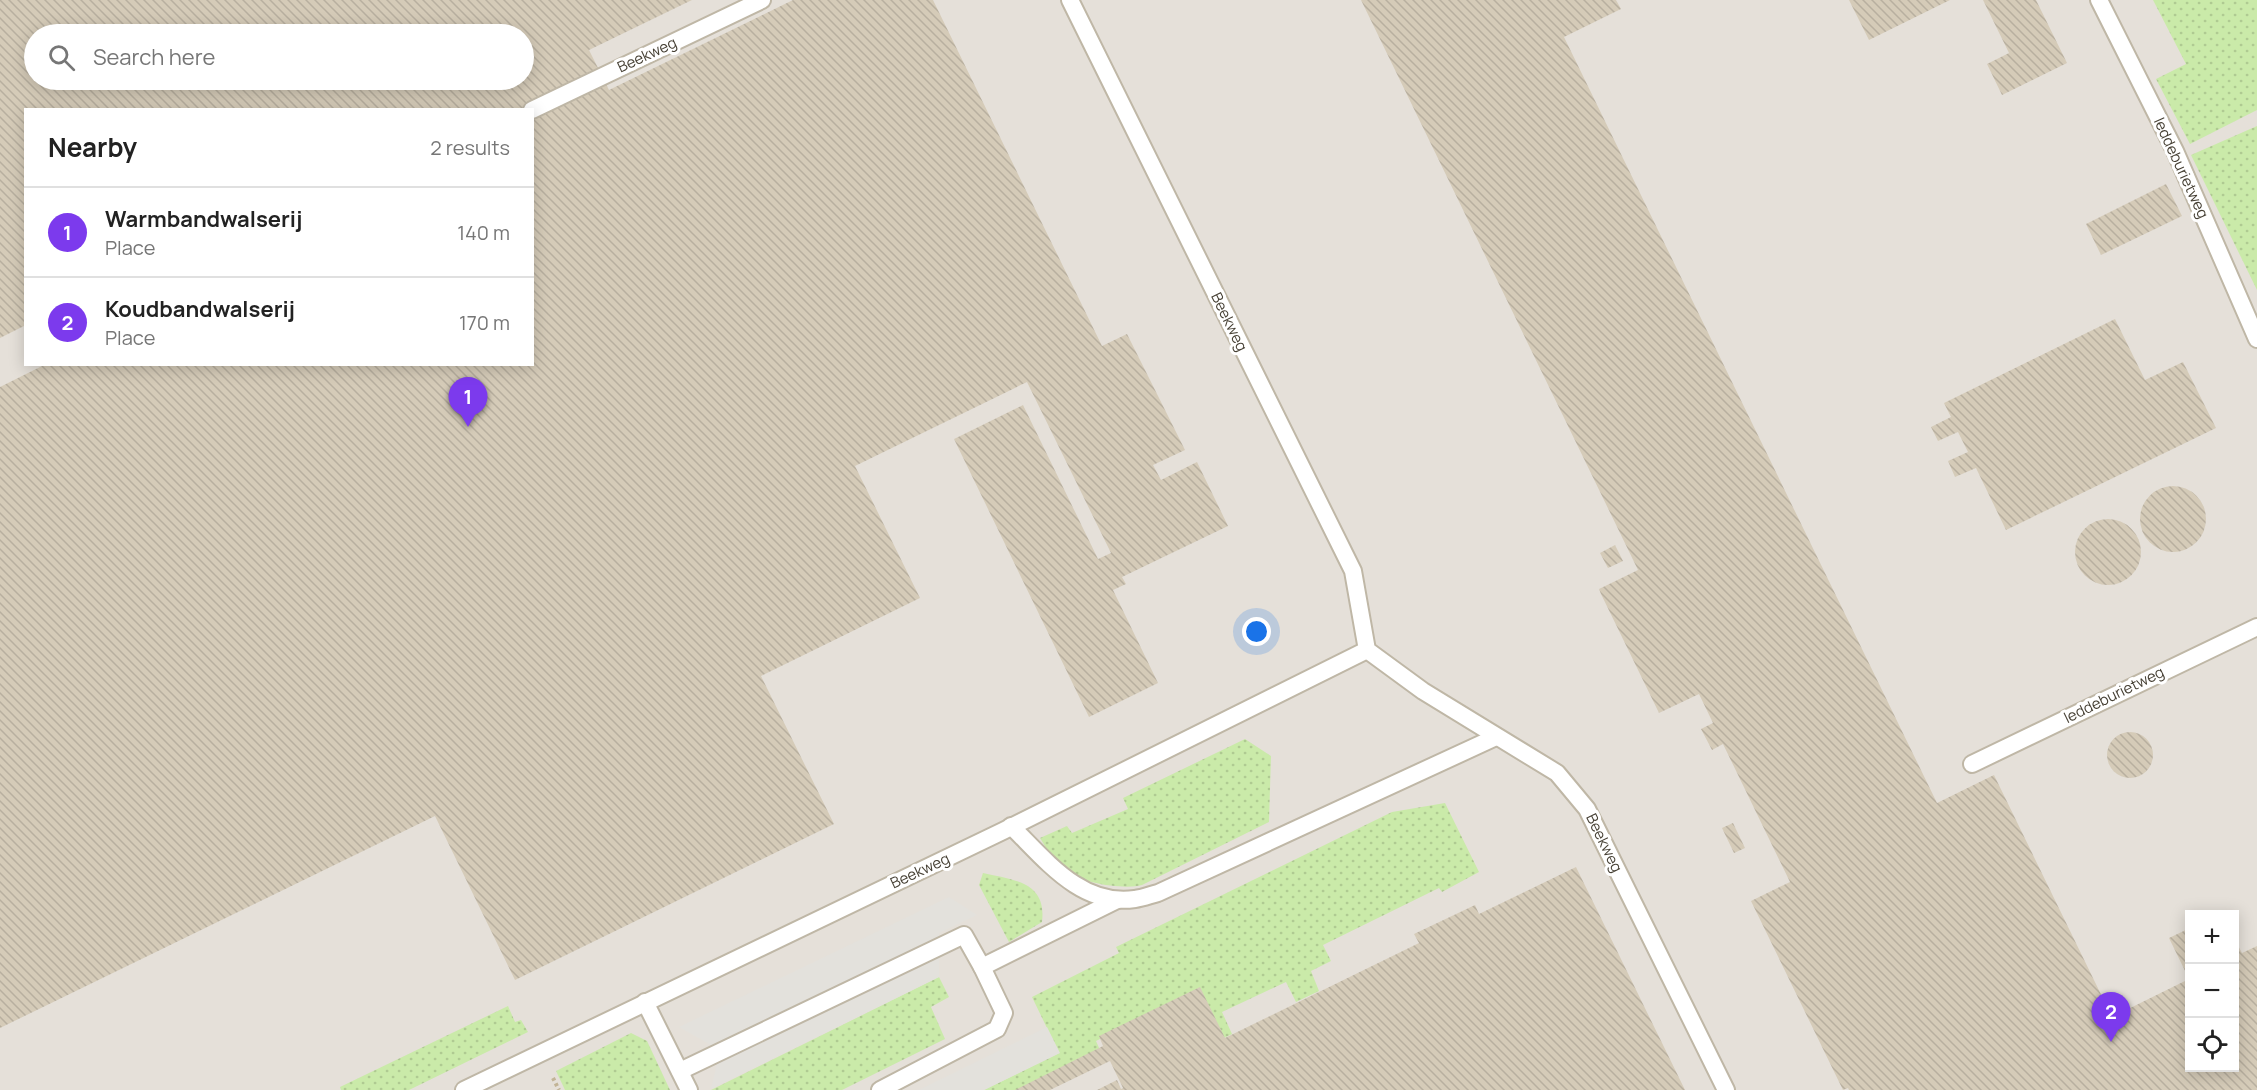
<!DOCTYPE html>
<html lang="en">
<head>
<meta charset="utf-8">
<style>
	:root { --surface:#fff; --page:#f6f6f6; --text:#222; --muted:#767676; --line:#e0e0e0; --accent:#7c3aed }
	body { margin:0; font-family:Manrope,sans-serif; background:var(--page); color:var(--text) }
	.controls { position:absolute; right:18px; bottom:18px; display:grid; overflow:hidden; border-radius:0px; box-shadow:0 3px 15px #0003 }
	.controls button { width:54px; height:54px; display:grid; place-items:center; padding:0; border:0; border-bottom:2px solid var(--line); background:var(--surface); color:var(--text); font:30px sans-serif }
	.you { position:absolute; left:1257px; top:632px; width:21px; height:21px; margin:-15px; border:4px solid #fff; border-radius:50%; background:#1a73e8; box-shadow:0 0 0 9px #1a73e833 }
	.badge { display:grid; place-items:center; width:39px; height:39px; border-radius:50%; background:var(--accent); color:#fff; font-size:20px; font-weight:700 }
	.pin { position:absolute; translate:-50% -50px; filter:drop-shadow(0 2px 3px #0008) }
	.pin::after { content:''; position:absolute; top:32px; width:21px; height:18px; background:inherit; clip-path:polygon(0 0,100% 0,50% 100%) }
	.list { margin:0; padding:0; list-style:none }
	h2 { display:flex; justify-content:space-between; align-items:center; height:78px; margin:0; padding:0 24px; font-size:26px }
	h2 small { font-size:20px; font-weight:400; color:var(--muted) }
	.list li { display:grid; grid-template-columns:39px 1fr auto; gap:18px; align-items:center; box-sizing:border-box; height:90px; padding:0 24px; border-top:2px solid var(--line) }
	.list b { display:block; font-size:22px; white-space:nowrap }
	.list p { margin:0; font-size:20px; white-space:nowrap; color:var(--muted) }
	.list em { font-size:20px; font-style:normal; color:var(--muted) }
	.icon { flex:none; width:33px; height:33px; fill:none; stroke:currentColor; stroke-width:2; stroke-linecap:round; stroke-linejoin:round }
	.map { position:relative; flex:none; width:2257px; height:1090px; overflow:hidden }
	.search { position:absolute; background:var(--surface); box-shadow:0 3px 15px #0003; left:24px; top:24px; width:510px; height:66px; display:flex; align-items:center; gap:15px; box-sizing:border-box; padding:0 21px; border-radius:33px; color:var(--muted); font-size:22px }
	.panel { position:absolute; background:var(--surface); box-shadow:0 3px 15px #0003; left:24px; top:108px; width:510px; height:258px; border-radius:0px }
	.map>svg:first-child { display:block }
	.industrial { fill:#e5e0d9; fill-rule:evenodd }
	.grass { fill:url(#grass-dots) }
	.parking { fill:#e3e1dc }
	.building { fill:url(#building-back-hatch); fill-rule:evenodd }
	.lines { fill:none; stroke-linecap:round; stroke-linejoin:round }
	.service-casing { stroke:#bfb7a6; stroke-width:20 }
	.path { stroke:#c2b496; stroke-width:4; stroke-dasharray:3 3; stroke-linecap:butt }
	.service { stroke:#fff; stroke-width:16 }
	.labels { text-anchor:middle; stroke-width:6; stroke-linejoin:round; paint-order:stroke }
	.street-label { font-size:15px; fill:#453f33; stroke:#fff }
</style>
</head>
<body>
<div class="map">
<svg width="2257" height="1090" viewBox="0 0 2257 1090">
	<defs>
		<pattern id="grass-dots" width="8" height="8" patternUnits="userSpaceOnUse" patternTransform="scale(1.5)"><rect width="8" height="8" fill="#caeaa9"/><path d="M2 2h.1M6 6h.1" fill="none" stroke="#afca92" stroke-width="1.8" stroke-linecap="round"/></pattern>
		<pattern id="building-back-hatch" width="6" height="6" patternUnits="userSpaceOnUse" patternTransform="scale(1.5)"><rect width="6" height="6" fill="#d5cbb8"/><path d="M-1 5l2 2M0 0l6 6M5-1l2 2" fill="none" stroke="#b8af9f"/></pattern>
	</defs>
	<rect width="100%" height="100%" fill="#f3efe4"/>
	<path class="industrial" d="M 0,0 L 2257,0 L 2257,1090 L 0,1090 ZM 34,34 L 524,34 L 524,80 L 34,80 ZM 26,110 L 532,110 L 532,364 L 26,364 ZM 2190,914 L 2234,914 L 2234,1068 L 2190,1068 Z"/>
	<g class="grass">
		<path d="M 2153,0 L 2257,0 L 2257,110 L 2190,144 L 2156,79 L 2186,64 Z"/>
		<path d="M 2257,126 L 2257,290 L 2191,155 Z"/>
		<path d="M 1245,739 L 1271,756 L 1269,822 L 1142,885 C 1124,890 1081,883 1065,871 C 1054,863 1047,849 1040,838 L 1067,826 L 1072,833 L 1128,809 L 1123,798 Z"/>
		<path d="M 1445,803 L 1479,872 L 1442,892 L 1439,888 L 1323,945 L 1331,961 L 1311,971 L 1319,991 L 1296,1002 L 1286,982 L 1222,1012 L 1232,1034 L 1214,1043 L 1190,994 L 1096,1041 L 1103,1057 L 1032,1090 L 984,1090 L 1059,1053 L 1032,997 L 1119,953 L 1116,947 L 1392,812 Z"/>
		<path d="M 983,873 C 1013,880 1047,881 1042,922 L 1009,942 L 979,885 Z"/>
		<path d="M 939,977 L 949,997 L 931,1007 L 945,1039 L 842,1090 L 711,1090 Z"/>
		<path d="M 508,1006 L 515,1022 L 521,1020 L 528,1032 L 409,1090 L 341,1090 L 340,1087 Z"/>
		<path d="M 631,1033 L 647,1041 L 670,1090 L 565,1090 L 556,1071 Z"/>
	</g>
	<g class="parking">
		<path d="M 949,897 L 977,915 L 939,933 L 939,977 L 711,1089 L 718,1059 L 727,1054 L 679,1027 Z"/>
		<path d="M 1047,1027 L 1060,1053 L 984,1090 L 919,1090 Z"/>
	</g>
	<g class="building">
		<path d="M 0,0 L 692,0 L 589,50 L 609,90 L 793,0 L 933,0 L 1102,346 L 1127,334 L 1185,450 L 1153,465 L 1161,480 L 1197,462 L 1228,526 L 1122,577 L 1126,584 L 1113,590 L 1158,683 L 1089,717 L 954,439 L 1023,405 L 1098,559 L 1111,553 L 1027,382 L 855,466 L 920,598 L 761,676 L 834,824 L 515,980 L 435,816 L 0,1028 L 0,387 L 46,364 L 532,364 L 532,110 L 26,110 L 26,325 L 0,338 ZM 34,34 L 524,34 L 524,80 L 34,80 Z"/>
		<path d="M 1361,0 L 1616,0 L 1621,9 L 1564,37 L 1937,803 L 1994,775 L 2112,1017 L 2189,979 L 2169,938 L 2190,928 L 2190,1068 L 2234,1068 L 2234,938 L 2242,953 L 2257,946 L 2257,1090 L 1849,1090 L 1848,1088 L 1843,1090 L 1751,901 L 1790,882 L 1723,744 L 1712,750 L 1701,729 L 1713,723 L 1699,694 L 1659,713 L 1601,594 L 1599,589 L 1638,570 Z"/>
		<path d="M 1849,0 L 1950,0 L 1869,40 Z"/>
		<path d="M 1983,0 L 2036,0 L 2067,63 L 2002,95 L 1987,64 L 2009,53 Z"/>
		<path d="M 2166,184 L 2182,216 L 2101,255 L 2086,224 Z"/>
		<path d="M 2115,319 L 2145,380 L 2183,362 L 2216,428 L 2006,530 L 1976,468 L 1955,477 L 1948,461 L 1968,452 L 1958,432 L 1938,441 L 1931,427 L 1951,417 L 1944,403 Z"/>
		<circle cx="2173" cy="519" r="33"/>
		<circle cx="2108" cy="552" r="33"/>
		<path d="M 1615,545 L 1623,561 L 1608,568 L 1600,553 Z"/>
		<circle cx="2130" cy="755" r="23"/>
		<path d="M 1733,823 L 1745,848 L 1734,853 L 1722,828 Z"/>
		<path d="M 1576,867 L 1685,1090 L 1097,1090 L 1117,1080 L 1121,1089 L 1123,1088 L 1110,1061 L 1050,1090 L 1015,1090 L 1103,1046 L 1099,1036 L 1200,987 L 1225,1038 L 1419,943 L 1414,934 L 1475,905 L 1479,914 Z"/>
	</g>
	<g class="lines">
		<g class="service-casing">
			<g id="service">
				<path d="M 1070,0 L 1353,571 L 1367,650 L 1423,691 L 1557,773 L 1587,809 L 1726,1090"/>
				<path d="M 2099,0 L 2175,151 L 2257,339"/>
				<path d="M 532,110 L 762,0"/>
				<path d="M 1972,764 L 2257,627"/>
				<path d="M 1011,826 C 1045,859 1081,907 1135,899 C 1143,898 1150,895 1158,893 L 1496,737"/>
				<path d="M 645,1002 L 689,1090"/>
				<path d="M 680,1071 L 964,935 L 982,967"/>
				<path d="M 464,1090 L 1003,831 L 1367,650"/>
				<path d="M 880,1090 L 997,1029 L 1004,1013 L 982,967 L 1117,900"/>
			</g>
		</g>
		<path class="path" d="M 553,1078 L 559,1090"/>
		<use href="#service" class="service"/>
	</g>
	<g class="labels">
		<g class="street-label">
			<text transform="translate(647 55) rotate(-25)" y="5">Beekweg</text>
			<text transform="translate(2181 168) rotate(65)" y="5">leddeburietweg</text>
			<text transform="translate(1229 322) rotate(64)" y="5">Beekweg</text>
			<text transform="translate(2114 695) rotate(-26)" y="5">leddeburietweg</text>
			<text transform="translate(1604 843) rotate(64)" y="5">Beekweg</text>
			<text transform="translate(920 871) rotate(-25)" y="5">Beekweg</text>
		</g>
	</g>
</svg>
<div class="controls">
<button>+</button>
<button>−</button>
<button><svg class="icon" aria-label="locate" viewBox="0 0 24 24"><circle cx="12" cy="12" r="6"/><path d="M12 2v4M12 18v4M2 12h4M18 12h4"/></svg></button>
</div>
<div class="you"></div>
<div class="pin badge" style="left:468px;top:427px">1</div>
<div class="pin badge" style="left:2111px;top:1042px">2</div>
<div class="search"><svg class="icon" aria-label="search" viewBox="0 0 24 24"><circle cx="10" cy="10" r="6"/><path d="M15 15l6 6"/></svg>Search here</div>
<section class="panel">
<h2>Nearby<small>2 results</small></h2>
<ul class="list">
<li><span class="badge">1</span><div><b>Warmbandwalserij</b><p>Place</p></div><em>140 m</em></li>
<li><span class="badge">2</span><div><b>Koudbandwalserij</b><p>Place</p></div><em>170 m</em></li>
</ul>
</section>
</div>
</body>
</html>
